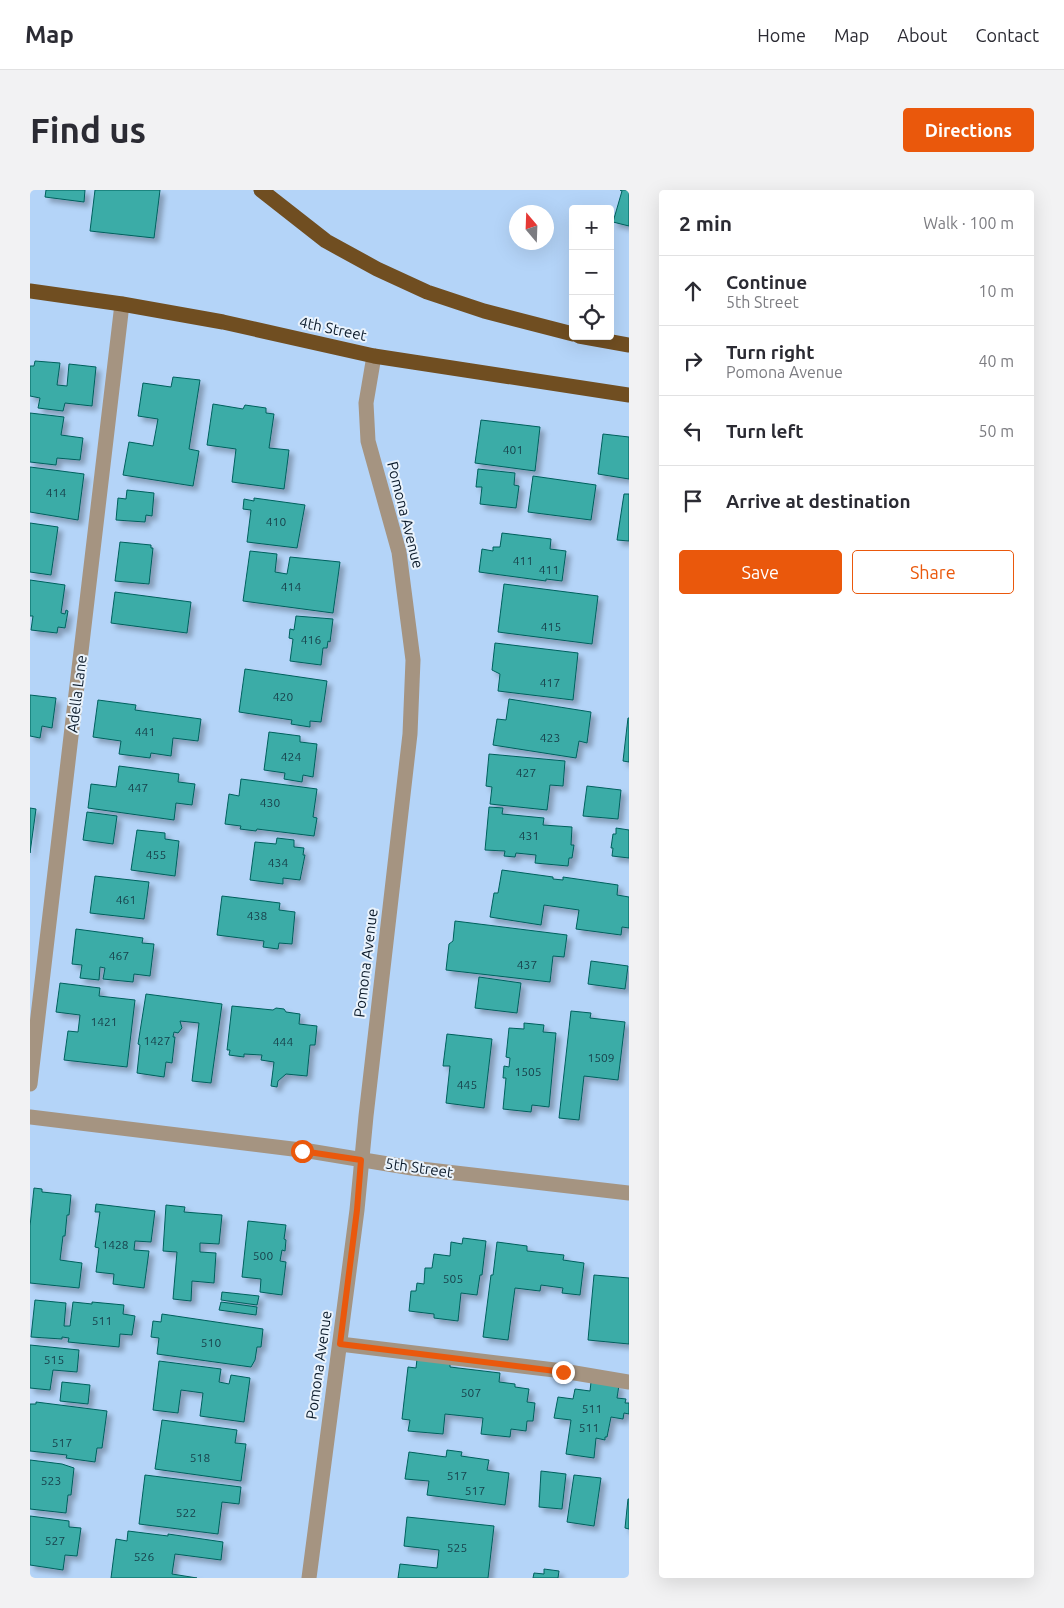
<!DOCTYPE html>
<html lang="en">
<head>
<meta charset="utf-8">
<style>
	:root { --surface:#fff; --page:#f2f2f3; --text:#2b2b33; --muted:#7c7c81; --line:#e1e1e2; --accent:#ea580c }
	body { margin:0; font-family:Ubuntu,sans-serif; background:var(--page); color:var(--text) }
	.controls { position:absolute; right:15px; top:15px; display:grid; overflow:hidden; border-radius:5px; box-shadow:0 5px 20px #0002 }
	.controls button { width:45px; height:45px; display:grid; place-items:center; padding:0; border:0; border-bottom:1px solid var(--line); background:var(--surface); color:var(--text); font:25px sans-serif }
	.compass { position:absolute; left:479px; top:15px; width:45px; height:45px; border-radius:50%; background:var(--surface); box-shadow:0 5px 20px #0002; rotate:341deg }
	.stop { position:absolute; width:15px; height:15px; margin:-11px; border:4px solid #ea580c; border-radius:50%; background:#fff }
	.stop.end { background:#ea580c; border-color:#fff; box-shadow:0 1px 5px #0008 }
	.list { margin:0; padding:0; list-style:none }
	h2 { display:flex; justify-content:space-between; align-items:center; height:65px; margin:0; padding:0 20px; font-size:21px }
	h2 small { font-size:16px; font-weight:400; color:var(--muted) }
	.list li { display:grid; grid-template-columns:32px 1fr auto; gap:15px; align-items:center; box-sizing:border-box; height:70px; padding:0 20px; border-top:1px solid var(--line) }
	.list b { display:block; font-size:19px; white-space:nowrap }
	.list p { margin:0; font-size:16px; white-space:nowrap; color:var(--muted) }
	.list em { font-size:16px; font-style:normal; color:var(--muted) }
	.actions { display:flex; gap:10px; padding:15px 20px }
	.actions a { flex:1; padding:11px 0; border:1px solid var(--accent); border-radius:5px; text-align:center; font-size:18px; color:var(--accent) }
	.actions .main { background:var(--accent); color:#fff }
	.icon { flex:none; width:28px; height:28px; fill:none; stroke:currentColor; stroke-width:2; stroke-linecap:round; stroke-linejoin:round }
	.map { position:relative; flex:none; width:599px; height:1388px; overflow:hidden; border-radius:5px }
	header { display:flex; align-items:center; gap:30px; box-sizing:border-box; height:70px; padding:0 25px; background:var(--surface); border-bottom:1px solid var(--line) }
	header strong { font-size:24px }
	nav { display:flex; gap:28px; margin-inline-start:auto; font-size:18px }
	.intro { display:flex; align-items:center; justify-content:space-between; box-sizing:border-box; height:120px; padding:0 30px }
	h1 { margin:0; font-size:35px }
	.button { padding:12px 22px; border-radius:5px; background:var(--accent); color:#fff; font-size:18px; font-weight:700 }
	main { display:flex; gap:30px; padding:0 30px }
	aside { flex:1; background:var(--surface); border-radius:5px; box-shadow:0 5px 20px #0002 }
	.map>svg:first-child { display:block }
	.building { fill:#3baca7; stroke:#01605d; filter:url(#shadow) }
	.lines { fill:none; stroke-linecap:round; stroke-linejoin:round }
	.minor { stroke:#a59481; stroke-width:15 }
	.highway { stroke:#704e21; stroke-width:15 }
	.route { stroke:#ea580c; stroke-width:6 }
	.labels { text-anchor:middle; stroke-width:4; stroke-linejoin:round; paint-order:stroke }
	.number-label { font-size:12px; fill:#173e49 }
	.street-label { font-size:15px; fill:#0b1a2a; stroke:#eaf3fc }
</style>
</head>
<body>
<header>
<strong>Map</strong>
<nav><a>Home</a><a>Map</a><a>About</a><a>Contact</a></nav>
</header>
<div class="intro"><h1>Find us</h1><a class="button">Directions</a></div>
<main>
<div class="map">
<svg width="599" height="1388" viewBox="0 0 599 1388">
	<defs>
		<filter id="shadow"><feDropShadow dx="4.5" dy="4.5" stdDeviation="2.5" flood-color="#0004"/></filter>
	</defs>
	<rect width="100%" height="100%" fill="#b4d4f8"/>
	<g class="building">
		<path d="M 16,0 L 55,0 L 54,12 L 15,7 Z"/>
		<path d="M 65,0 L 130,0 L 124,48 L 60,41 Z"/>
		<path d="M 590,0 L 599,0 L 599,36 L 583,32 L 592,1 Z"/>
		<path d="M 5,171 L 30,173 L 27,195 L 37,196 L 39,174 L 66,177 L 62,216 L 35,213 L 33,221 L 8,218 L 10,208 L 0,206 L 0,176 L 4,176 Z"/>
		<path d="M 143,187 L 170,190 L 159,259 L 169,261 L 163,296 L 93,285 L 99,252 L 123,256 L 128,229 L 108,226 L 113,193 L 141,197 Z"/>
		<path d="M 183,214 L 213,219 L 215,215 L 236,218 L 236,223 L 244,224 L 239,258 L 259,260 L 254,299 L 202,292 L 206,259 L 177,255 Z"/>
		<path d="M 0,223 L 34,227 L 31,245 L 53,248 L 50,270 L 27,268 L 26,275 L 0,272 Z"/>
		<path d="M 451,230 L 510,237 L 505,281 L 445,273 Z"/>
		<path d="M 573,244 L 599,247 L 599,289 L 568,284 Z"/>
		<path d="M 0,277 L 54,284 L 48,330 L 0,322 Z"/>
		<path d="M 448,279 L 485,283 L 484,295 L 489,296 L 486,318 L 450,314 L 452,297 L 446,297 Z"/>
		<path d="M 503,286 L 566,295 L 561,330 L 498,322 Z"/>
		<path d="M 97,300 L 124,303 L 122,326 L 116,325 L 115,332 L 86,330 L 88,308 L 96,309 Z"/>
		<path d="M 594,304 L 599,304 L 599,351 L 587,350 Z"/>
		<path d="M 224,308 L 275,315 L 267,358 L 217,352 L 221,320 L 213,319 L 214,309 L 224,311 Z"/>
		<path d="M 0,333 L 28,337 L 21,385 L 0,382 Z"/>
		<path d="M 472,343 L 521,349 L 520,359 L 536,361 L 532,391 L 516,389 L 516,391 L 449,382 L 452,359 L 463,361 L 463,357 L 470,357 Z"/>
		<path d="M 90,352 L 121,355 L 121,358 L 123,358 L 119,394 L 85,391 Z"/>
		<path d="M 220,361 L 247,364 L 245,382 L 257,384 L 260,367 L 310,372 L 303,423 L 213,411 Z"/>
		<path d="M 0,390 L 35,395 L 31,423 L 35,424 L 36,420 L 38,421 L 35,438 L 28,437 L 27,443 L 1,440 L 3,426 L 0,426 Z"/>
		<path d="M 474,394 L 568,406 L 562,454 L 468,442 Z"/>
		<path d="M 85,402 L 161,412 L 157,443 L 81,433 Z"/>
		<path d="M 266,426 L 303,429 L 300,452 L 298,451 L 297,458 L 293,458 L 291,475 L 260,471 L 263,449 L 259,448 L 260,439 L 264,440 Z"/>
		<path d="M 465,453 L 548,463 L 543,510 L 468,501 L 470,484 L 462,480 Z"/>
		<path d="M 215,479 L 297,491 L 291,532 L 280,531 L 280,537 L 261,534 L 262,530 L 209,522 Z"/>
		<path d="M 0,505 L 26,508 L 22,538 L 12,536 L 10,548 L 0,546 Z"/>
		<path d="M 479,509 L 561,522 L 557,553 L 549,551 L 546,568 L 463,555 L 467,529 L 476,530 Z"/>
		<path d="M 68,510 L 106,515 L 105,520 L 171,529 L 168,551 L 143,548 L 141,566 L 121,563 L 120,568 L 89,564 L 91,551 L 63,547 Z"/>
		<path d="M 598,528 L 599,528 L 599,572 L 593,571 Z"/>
		<path d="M 239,542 L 270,546 L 270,552 L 287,554 L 283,587 L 273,585 L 272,592 L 254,589 L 255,583 L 234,580 Z"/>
		<path d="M 459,564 L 535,571 L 533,596 L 520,595 L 517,620 L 460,614 L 462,597 L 456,596 Z"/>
		<path d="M 89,576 L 149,584 L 148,592 L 165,594 L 162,615 L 146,613 L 144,630 L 58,618 L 61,594 L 86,597 Z"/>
		<path d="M 211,589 L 287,599 L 283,627 L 287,628 L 284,646 L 227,639 L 226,641 L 210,639 L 211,636 L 195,634 L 199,604 L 209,606 Z"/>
		<path d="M 557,596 L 591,600 L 588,629 L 553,626 Z"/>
		<path d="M 459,617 L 473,618 L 472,624 L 514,628 L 513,635 L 542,637 L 541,655 L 544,655 L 542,668 L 539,668 L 538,676 L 505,673 L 506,665 L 486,663 L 485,667 L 474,666 L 475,661 L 455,660 Z"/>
		<path d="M 0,618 L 6,619 L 0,663 Z"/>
		<path d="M 57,622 L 87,626 L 83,654 L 53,650 Z"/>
		<path d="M 586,638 L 599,640 L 599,668 L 582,666 L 583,658 L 581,658 L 583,644 L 586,644 Z"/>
		<path d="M 107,640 L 135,643 L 135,649 L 149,651 L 145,686 L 101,680 Z"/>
		<path d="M 247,648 L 264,650 L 264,657 L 274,658 L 273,665 L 275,665 L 270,690 L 253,688 L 253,694 L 220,690 L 225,652 L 246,654 Z"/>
		<path d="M 472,680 L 523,687 L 523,689 L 533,690 L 533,687 L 588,695 L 587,705 L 599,707 L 599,738 L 592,737 L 591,745 L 546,739 L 549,720 L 514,715 L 511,735 L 460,727 L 464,703 L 468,703 Z"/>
		<path d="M 65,686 L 119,692 L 114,729 L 60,723 Z"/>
		<path d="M 192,706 L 250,713 L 249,720 L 265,722 L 262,754 L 249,753 L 248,759 L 233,757 L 234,751 L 187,745 Z"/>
		<path d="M 425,731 L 537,745 L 534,767 L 523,766 L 520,792 L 416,780 L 419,754 L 423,751 Z"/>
		<path d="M 46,739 L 113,748 L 112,753 L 124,754 L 120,786 L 104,784 L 103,792 L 73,789 L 75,778 L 70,777 L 69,790 L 50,788 L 52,775 L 42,774 Z"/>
		<path d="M 561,771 L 598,776 L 595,799 L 558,794 Z"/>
		<path d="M 449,787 L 491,793 L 487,823 L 445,818 Z"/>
		<path d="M 30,793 L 70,798 L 69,806 L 105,810 L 97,877 L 34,870 L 38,841 L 48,842 L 50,825 L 26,822 Z"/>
		<path d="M 116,804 L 192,814 L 181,893 L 162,891 L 169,833 L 150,831 L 152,838 L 148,843 L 144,842 L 143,847 L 145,847 L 142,873 L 136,872 L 134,887 L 107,883 L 110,855 L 108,854 Z"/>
		<path d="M 202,816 L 243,820 L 246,818 L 254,819 L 256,822 L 270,824 L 269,834 L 287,836 L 285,855 L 280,855 L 277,886 L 256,884 L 248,891 L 247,897 L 241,896 L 244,872 L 231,870 L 232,865 L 214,864 L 214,867 L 199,865 L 200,860 L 197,860 Z"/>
		<path d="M 541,821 L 561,823 L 560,828 L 595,832 L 588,890 L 554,886 L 549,930 L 529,928 Z"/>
		<path d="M 494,833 L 514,835 L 513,842 L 526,843 L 519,917 L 502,915 L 501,922 L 473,919 L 476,888 L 473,888 L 474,876 L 479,877 L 480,868 L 476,867 L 479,838 L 494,839 Z"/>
		<path d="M 417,844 L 462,849 L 454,918 L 416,913 L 420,876 L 413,876 Z"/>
		<path d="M 4,998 L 12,999 L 12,1002 L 41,1005 L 39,1025 L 37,1025 L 35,1046 L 33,1046 L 30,1070 L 52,1073 L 49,1098 L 0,1093 L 0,1036 Z"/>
		<path d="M 66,1014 L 125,1021 L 121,1052 L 105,1051 L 104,1060 L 119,1061 L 114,1098 L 83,1094 L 84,1084 L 66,1082 L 69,1058 L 65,1057 L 70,1022 L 65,1022 Z"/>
		<path d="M 136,1015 L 155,1017 L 154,1022 L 192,1025 L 189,1054 L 170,1053 L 170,1062 L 186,1063 L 184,1093 L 162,1091 L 161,1111 L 143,1109 L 147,1062 L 133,1061 Z"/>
		<path d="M 218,1031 L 256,1035 L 254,1049 L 256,1050 L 255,1061 L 252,1060 L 250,1071 L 256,1072 L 252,1105 L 230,1102 L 231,1089 L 212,1087 Z"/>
		<path d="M 433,1048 L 456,1051 L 452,1085 L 450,1085 L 447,1105 L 431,1103 L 428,1131 L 404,1128 L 404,1124 L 379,1121 L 381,1101 L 386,1101 L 387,1093 L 394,1094 L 395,1078 L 402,1078 L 404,1064 L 420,1066 L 421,1052 L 432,1054 Z"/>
		<path d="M 467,1052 L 497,1056 L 497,1061 L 534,1065 L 533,1070 L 554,1073 L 550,1105 L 532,1103 L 533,1098 L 511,1095 L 510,1101 L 485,1098 L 478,1150 L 453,1147 L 461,1085 L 463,1085 Z"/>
		<path d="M 564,1085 L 599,1088 L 599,1154 L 558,1150 Z"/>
		<path d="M 192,1102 L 229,1106 L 227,1115 L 191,1110 Z"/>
		<path d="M 5,1110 L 36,1113 L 34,1136 L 40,1136 L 43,1112 L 62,1114 L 62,1112 L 94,1115 L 93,1124 L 105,1126 L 102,1145 L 90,1144 L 89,1157 L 38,1152 L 39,1148 L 32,1147 L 32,1149 L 1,1147 Z"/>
		<path d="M 191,1112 L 227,1117 L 226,1125 L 189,1120 Z"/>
		<path d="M 132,1124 L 233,1139 L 231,1157 L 227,1157 L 225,1170 L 221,1177 L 127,1164 L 129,1148 L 121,1147 L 123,1131 L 131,1132 Z"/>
		<path d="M 0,1155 L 49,1160 L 47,1182 L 23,1180 L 20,1200 L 0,1198 Z"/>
		<path d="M 387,1169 L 420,1173 L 420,1177 L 470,1183 L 469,1192 L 485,1194 L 485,1197 L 499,1199 L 497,1212 L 505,1213 L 503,1231 L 497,1231 L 496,1241 L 481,1239 L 480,1247 L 451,1244 L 453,1228 L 415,1224 L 413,1244 L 378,1241 L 380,1230 L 372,1229 L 378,1177 L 386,1178 Z"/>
		<path d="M 129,1171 L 191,1179 L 189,1192 L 199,1194 L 201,1185 L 220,1188 L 214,1232 L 170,1226 L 173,1203 L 151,1200 L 148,1223 L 123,1220 Z"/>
		<path d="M 32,1192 L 60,1195 L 58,1214 L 30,1211 Z"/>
		<path d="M 561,1192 L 589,1195 L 587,1208 L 596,1209 L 595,1213 L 599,1213 L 599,1224 L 594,1223 L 593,1229 L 581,1227 L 577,1247 L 575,1247 L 575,1250 L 566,1248 L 564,1268 L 536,1264 L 541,1230 L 524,1228 L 528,1207 L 543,1209 L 545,1199 L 560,1201 Z"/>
		<path d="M 6,1212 L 77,1221 L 72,1258 L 67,1258 L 65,1272 L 36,1268 L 37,1265 L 0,1261 L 0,1214 L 6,1214 Z"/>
		<path d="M 132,1230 L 207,1240 L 205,1253 L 216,1254 L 211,1291 L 125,1279 Z"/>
		<path d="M 417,1260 L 432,1262 L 431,1266 L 459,1270 L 457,1280 L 479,1283 L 475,1315 L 397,1305 L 399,1291 L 375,1289 L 379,1262 L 416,1267 Z"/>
		<path d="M 0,1270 L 32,1274 L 44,1278 L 41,1305 L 38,1305 L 36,1323 L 0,1319 Z"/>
		<path d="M 511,1281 L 536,1284 L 532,1319 L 509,1317 Z"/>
		<path d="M 115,1285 L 211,1297 L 209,1314 L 192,1312 L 188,1344 L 109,1334 Z"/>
		<path d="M 544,1285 L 571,1288 L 564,1336 L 537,1332 Z"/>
		<path d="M 598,1309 L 599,1309 L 599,1339 L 595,1338 Z"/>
		<path d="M 0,1326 L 39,1331 L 39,1337 L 51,1338 L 47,1366 L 35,1365 L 33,1380 L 0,1375 Z"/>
		<path d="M 377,1327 L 464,1336 L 458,1388 L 368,1388 L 370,1374 L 407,1378 L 409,1360 L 374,1356 Z"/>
		<path d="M 98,1341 L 138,1346 L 138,1344 L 193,1352 L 191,1370 L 145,1364 L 142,1384 L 167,1388 L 81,1388 L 86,1349 L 97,1351 Z"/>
		<path d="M 514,1379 L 529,1381 L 528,1388 L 503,1388 L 504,1383 L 514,1384 Z"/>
	</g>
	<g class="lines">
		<g class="minor">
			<path d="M 0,894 L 92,114"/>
			<path d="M 0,927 L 279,961 L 382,978 L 599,1003"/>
			<path d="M 310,1154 L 533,1181 L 599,1192"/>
			<path d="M 279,1388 L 327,1020 L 336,926 L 380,544 L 383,470 L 369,362 L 338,251 L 336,213 L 344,166"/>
		</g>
		<g class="highway">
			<path d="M 231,0 L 296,51 L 347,79 L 397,102 L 454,121 L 543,144"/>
			<path d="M 0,101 L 92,114 L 193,132 L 344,166 L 599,205"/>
			<path d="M 549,146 L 599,155"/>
		</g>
	</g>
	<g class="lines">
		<path class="route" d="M 272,961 L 331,970 L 327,1020 L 310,1154 L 533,1182"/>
	</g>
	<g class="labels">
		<g class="number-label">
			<text x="483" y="264">401</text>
			<text x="26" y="307">414</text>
			<text x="246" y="336">410</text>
			<text x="493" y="375">411</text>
			<text x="519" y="384">411</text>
			<text x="261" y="401">414</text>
			<text x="521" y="441">415</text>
			<text x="281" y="454">416</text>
			<text x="520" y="497">417</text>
			<text x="253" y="511">420</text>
			<text x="115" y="546">441</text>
			<text x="520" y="552">423</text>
			<text x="261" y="571">424</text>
			<text x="496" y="587">427</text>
			<text x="108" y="602">447</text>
			<text x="240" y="617">430</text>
			<text x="499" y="650">431</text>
			<text x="126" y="669">455</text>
			<text x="248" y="677">434</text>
			<text x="96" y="714">461</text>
			<text x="227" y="730">438</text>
			<text x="89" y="770">467</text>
			<text x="497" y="779">437</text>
			<text x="74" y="836">1421</text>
			<text x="127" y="855">1427</text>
			<text x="253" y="856">444</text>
			<text x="571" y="872">1509</text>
			<text x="498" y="886">1505</text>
			<text x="437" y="899">445</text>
			<text x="85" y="1059">1428</text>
			<text x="233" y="1070">500</text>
			<text x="423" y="1093">505</text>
			<text x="72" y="1135">511</text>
			<text x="181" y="1157">510</text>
			<text x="24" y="1174">515</text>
			<text x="441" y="1207">507</text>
			<text x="562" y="1223">511</text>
			<text x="559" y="1242">511</text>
			<text x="32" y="1257">517</text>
			<text x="170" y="1272">518</text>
			<text x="427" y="1290">517</text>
			<text x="21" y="1295">523</text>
			<text x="445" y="1305">517</text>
			<text x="156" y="1327">522</text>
			<text x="25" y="1355">527</text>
			<text x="427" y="1362">525</text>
			<text x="114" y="1371">526</text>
		</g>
		<g class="street-label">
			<text transform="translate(303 139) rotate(12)" y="5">4th Street</text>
			<text transform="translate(375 325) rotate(76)" y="5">Pomona Avenue</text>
			<text transform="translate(47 504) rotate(-83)" y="5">Adella Lane</text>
			<text transform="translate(336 773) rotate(-83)" y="5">Pomona Avenue</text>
			<text transform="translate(389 978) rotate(8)" y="5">5th Street</text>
			<text transform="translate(289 1175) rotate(-82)" y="5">Pomona Avenue</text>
		</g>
	</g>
</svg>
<div class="controls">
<button>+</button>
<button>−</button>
<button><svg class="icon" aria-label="locate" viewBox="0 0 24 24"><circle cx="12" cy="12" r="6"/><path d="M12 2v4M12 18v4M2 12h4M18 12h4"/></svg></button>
</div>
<svg class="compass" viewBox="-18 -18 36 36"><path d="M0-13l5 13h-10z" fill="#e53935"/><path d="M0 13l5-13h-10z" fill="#7c7c81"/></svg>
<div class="stop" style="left:272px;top:961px"></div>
<div class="stop end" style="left:533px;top:1182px"></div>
</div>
<aside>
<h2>2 min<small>Walk · 100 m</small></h2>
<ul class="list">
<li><svg class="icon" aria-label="ahead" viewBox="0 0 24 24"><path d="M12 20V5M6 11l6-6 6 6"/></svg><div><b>Continue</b><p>5th Street</p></div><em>10 m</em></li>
<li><svg class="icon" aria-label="right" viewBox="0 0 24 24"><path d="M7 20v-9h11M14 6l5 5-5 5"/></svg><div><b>Turn right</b><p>Pomona Avenue</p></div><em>40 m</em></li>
<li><svg class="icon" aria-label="left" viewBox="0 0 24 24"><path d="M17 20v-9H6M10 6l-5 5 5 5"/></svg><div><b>Turn left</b></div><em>50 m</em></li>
<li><svg class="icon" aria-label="arrive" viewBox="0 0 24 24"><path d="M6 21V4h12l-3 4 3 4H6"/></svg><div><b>Arrive at destination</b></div></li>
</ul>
<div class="actions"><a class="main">Save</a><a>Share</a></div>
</aside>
</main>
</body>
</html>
